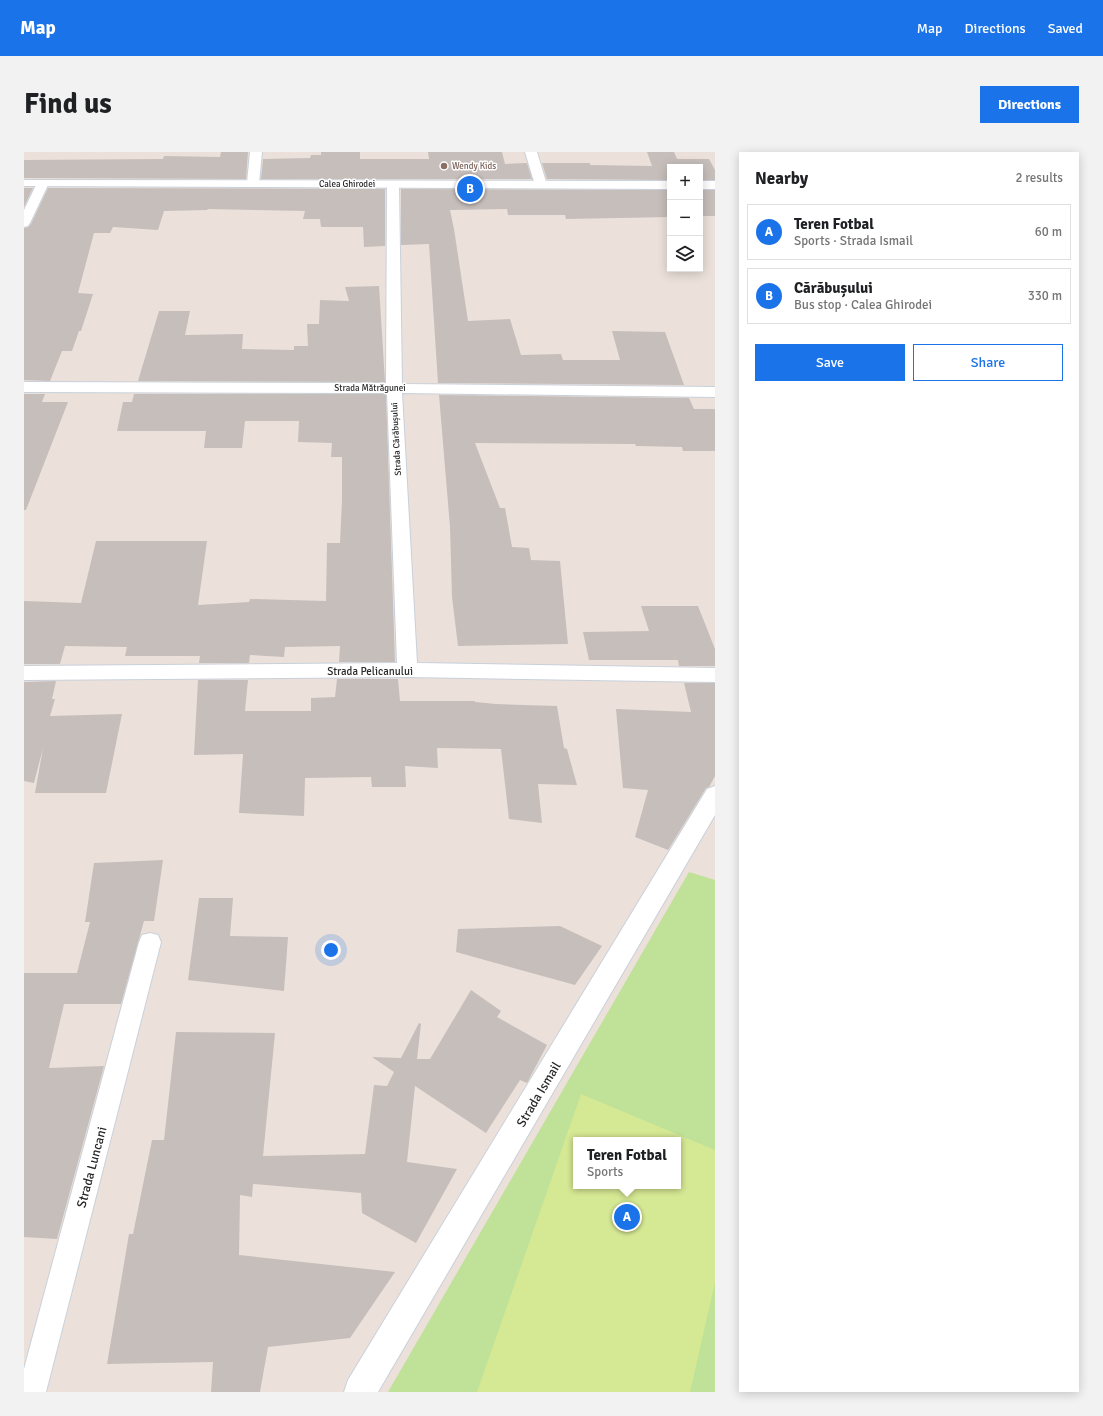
<!DOCTYPE html>
<html lang="en">
<head>
<meta charset="utf-8">
<style>
	:root { --surface:#fff; --page:#f2f2f2; --text:#202124; --muted:#757577; --line:#e0e0e0; --accent:#1a73e8 }
	body { margin:0; font-family:Signika,sans-serif; background:var(--page); color:var(--text) }
	.controls { position:absolute; right:12px; top:12px; display:grid; overflow:hidden; border-radius:0px; box-shadow:0 2px 10px #0003 }
	.controls button { width:36px; height:36px; display:grid; place-items:center; padding:0; border:0; border-bottom:1px solid var(--line); background:var(--surface); color:var(--text); font:20px sans-serif }
	.you { position:absolute; left:307px; top:798px; width:14px; height:14px; margin:-10px; border:3px solid #fff; border-radius:50%; background:#1a73e8; box-shadow:0 0 0 6px #1a73e833 }
	.badge { display:grid; place-items:center; width:26px; height:26px; border-radius:50%; background:var(--accent); color:#fff; font-size:13px; font-weight:700 }
	.pin { position:absolute; translate:-50% -50%; border:2px solid #fff; box-shadow:0 1px 4px #0006 }
	.popup { position:absolute; left:549px; top:985px; width:108px; height:52px; box-sizing:border-box; display:grid; place-content:center; border-radius:0px; background:var(--surface); filter:drop-shadow(0 1px 3px #0005); font-size:13px; white-space:nowrap; color:var(--muted) }
	.popup b { font-size:15px; color:var(--text) }
	.popup::after { content:''; position:absolute; left:50%; top:100%; margin-left:-8px; border:8px solid transparent; border-top-color:var(--surface) }
	.list { margin:0; padding:0; list-style:none }
	h2 { display:flex; justify-content:space-between; align-items:center; height:52px; margin:0; padding:0 16px; font-size:17px }
	h2 small { font-size:13px; font-weight:400; color:var(--muted) }
	.list li { display:grid; grid-template-columns:26px 1fr auto; gap:12px; align-items:center; box-sizing:border-box; height:56px; margin:0 8px 8px; padding:0 8px; border:1px solid var(--line); border-radius:0px }
	.list b { display:block; font-size:15px; white-space:nowrap }
	.list p { margin:0; font-size:13px; white-space:nowrap; color:var(--muted) }
	.list em { font-size:13px; font-style:normal; color:var(--muted) }
	.actions { display:flex; gap:8px; padding:12px 16px }
	.actions a { flex:1; padding:9px 0; border:1px solid var(--accent); border-radius:0px; text-align:center; font-size:14px; color:var(--accent) }
	.actions .main { background:var(--accent); color:#fff }
	.icon { flex:none; width:22px; height:22px; fill:none; stroke:currentColor; stroke-width:2; stroke-linecap:round; stroke-linejoin:round }
	.map { position:relative; flex:none; width:691px; height:1240px; overflow:hidden; border-radius:0px }
	header { display:flex; align-items:center; gap:24px; box-sizing:border-box; height:56px; padding:0 20px; background:var(--accent); color:#fff }
	header strong { font-size:19px }
	nav { display:flex; gap:22px; margin-inline-start:auto; font-size:14px }
	.intro { display:flex; align-items:center; justify-content:space-between; box-sizing:border-box; height:96px; padding:0 24px }
	h1 { margin:0; font-size:28px }
	.button { padding:10px 18px; border-radius:0px; background:var(--accent); color:#fff; font-size:14px; font-weight:700 }
	main { display:flex; gap:24px; padding:0 24px }
	aside { flex:1; background:var(--surface); border-radius:0px; box-shadow:0 2px 10px #0003 }
	.map>svg:first-child { display:block }
	.green { fill:#bfe198; fill-rule:evenodd }
	.pitch { fill:#d5e893; fill-rule:evenodd }
	.building { fill:#c6beba }
	.lines { fill:none; stroke-linecap:round; stroke-linejoin:round }
	.service-casing { stroke:#c9d0da; stroke-width:2 }
	.minor-casing { stroke:#c9d0da; stroke-width:2 }
	.tertiary-casing { stroke:#c9d0da; stroke-width:2 }
	.service { fill:#fff; fill-rule:evenodd }
	.minor { fill:#fff; fill-rule:evenodd }
	.tertiary { fill:#fff; fill-rule:evenodd }
	.education-dot { fill:#8d6e63; stroke:#fff; stroke-width:1.5 }
	.labels { text-anchor:middle; stroke-width:3; stroke-linejoin:round; paint-order:stroke }
	.far-education-label { font-size:9px; fill:#785e54; stroke:#fff; text-anchor:start }
	.far-street-label { font-size:9px; fill:#292929; stroke:#fff }
	.street-label { font-size:11px; fill:#292929; stroke:#fff }
	.near-street-label { font-size:13px; fill:#292929; stroke:#fff }
</style>
</head>
<body>
<header>
<strong>Map</strong>
<nav><a>Map</a><a>Directions</a><a>Saved</a></nav>
</header>
<div class="intro"><h1>Find us</h1><a class="button">Directions</a></div>
<main>
<div class="map">
<svg width="691" height="1240" viewBox="0 0 691 1240">
	<rect width="100%" height="100%" fill="#ebe1da"/>
	<path class="green" d="M 665,720 L 691,728 L 691,1240 L 364,1240 ZM 552,988 L 654,988 L 654,1034 L 552,1034 Z"/>
	<path class="pitch" d="M 557,942 L 691,998 L 691,1131 L 666,1240 L 453,1240 ZM 552,988 L 654,988 L 654,1034 L 552,1034 Z"/>
	<g class="building">
		<path d="M 197,0 L 224,0 L 222,27 L 0,26 L 0,8 L 139,7 L 140,4 L 196,5 Z"/>
		<path d="M 297,0 L 336,0 L 336,7 L 405,7 L 404,0 L 478,0 L 481,12 L 503,11 L 508,27 L 237,27 L 239,7 L 286,6 L 287,3 L 297,3 Z"/>
		<path d="M 623,0 L 650,0 L 653,7 L 685,7 L 691,18 L 691,28 L 676,28 L 676,15 L 646,15 L 646,28 L 523,27 L 518,11 L 566,11 L 566,13 L 628,14 Z"/>
		<path d="M 0,36 L 9,36 L 0,55 Z"/>
		<path d="M 24,36 L 361,37 L 361,94 L 340,95 L 339,75 L 297,75 L 296,67 L 279,67 L 281,59 L 184,57 L 183,58 L 140,59 L 134,78 L 89,75 L 86,81 L 70,81 L 54,141 L 69,142 L 57,179 L 55,179 L 48,199 L 38,199 L 26,229 L 0,228 L 0,76 L 4,75 L 7,72 Z"/>
		<path d="M 377,37 L 646,38 L 646,65 L 542,67 L 541,63 L 484,63 L 483,57 L 426,58 L 430,77 L 444,169 L 486,167 L 497,203 L 537,202 L 539,208 L 596,208 L 588,179 L 641,180 L 660,233 L 414,231 L 405,92 L 377,93 Z"/>
		<rect x="676" y="38" width="15" height="26"/>
		<path d="M 355,134 L 361,230 L 114,229 L 135,159 L 166,159 L 161,183 L 219,182 L 218,197 L 270,198 L 270,194 L 284,194 L 283,172 L 295,172 L 296,148 L 325,149 L 321,135 Z"/>
		<path d="M 0,242 L 21,242 L 18,250 L 44,250 L 2,358 L 0,358 Z"/>
		<path d="M 110,242 L 362,242 L 371,510 L 315,510 L 316,494 L 261,495 L 260,505 L 226,503 L 225,511 L 175,511 L 176,504 L 101,504 L 103,495 L 41,494 L 36,512 L 0,512 L 0,449 L 57,451 L 72,389 L 183,389 L 174,453 L 225,450 L 226,447 L 302,449 L 303,391 L 316,391 L 318,348 L 318,305 L 307,305 L 308,291 L 274,290 L 275,269 L 221,269 L 218,296 L 180,296 L 182,279 L 93,279 L 99,250 L 108,250 Z"/>
		<path d="M 415,243 L 665,246 L 670,257 L 691,257 L 691,299 L 659,299 L 658,295 L 612,294 L 611,292 L 451,291 L 476,356 L 481,356 L 488,395 L 505,396 L 507,408 L 536,409 L 544,492 L 434,494 L 428,445 L 426,375 Z"/>
		<path d="M 617,454 L 674,454 L 691,497 L 691,514 L 655,514 L 654,508 L 565,508 L 559,480 L 625,479 Z"/>
		<path d="M 313,527 L 374,527 L 376,549 L 451,549 L 451,550 L 472,552 L 533,554 L 540,596 L 543,597 L 553,633 L 514,632 L 518,671 L 485,667 L 477,597 L 413,596 L 414,616 L 381,614 L 382,635 L 348,635 L 347,625 L 281,626 L 280,664 L 215,661 L 219,602 L 170,603 L 174,528 L 224,528 L 221,559 L 287,559 L 287,546 L 311,545 Z"/>
		<path d="M 32,529 L 28,547 L 31,547 L 26,564 L 98,562 L 82,641 L 11,641 L 19,596 L 10,631 L 0,629 L 0,530 Z"/>
		<path d="M 660,531 L 691,531 L 691,624 L 685,635 L 682,636 L 644,698 L 611,685 L 624,638 L 599,636 L 592,557 L 667,560 Z"/>
		<path d="M 139,708 L 130,769 L 120,769 L 97,852 L 40,852 L 25,916 L 80,914 L 33,1087 L 0,1085 L 0,821 L 53,821 L 66,770 L 61,770 L 70,711 Z"/>
		<path d="M 175,746 L 209,746 L 206,784 L 264,785 L 260,839 L 164,828 Z"/>
		<path d="M 536,774 L 578,794 L 551,833 L 432,800 L 434,777 Z"/>
		<path d="M 447,838 L 477,859 L 473,865 L 523,893 L 503,931 L 496,928 L 462,981 L 391,934 L 383,1010 L 433,1017 L 392,1091 L 338,1061 L 337,1041 L 229,1032 L 228,1045 L 216,1043 L 215,1103 L 371,1120 L 326,1186 L 244,1195 L 236,1240 L 187,1240 L 189,1210 L 83,1212 L 105,1082 L 109,1082 L 128,988 L 140,988 L 152,880 L 251,881 L 239,1004 L 341,1002 L 350,933 L 363,934 L 370,920 L 348,905 L 377,906 L 395,871 L 397,872 L 393,907 L 406,907 Z"/>
	</g>
	<g class="lines">
		<g class="service-casing">
			<path id="service" d="M 126,781 L 134,783 L 137,790 L 22,1240 L 0,1240 L 0,1217 L 115,790 L 118,783 Z"/>
		</g>
		<g class="minor-casing">
			<g id="minor">
				<path d="M 226,0 L 238,0 L 235,31 L 233,33 L 225,33 L 223,31 Z"/>
				<path d="M 501,0 L 513,0 L 523,33 L 521,35 L 513,35 L 511,33 Z"/>
				<path d="M 19,28 L 23,29 L 25,31 L 6,71 L 4,74 L 0,75 L 0,58 L 13,31 L 15,29 Z"/>
				<path d="M 369,29 L 373,30 L 375,32 L 378,232 L 691,235 L 691,245 L 378,241 L 393,511 L 691,516 L 691,530 L 383,525 L 0,528 L 0,514 L 373,511 L 363,241 L 0,240 L 0,230 L 362,231 L 363,32 L 365,30 Z"/>
				<path d="M 691,634 L 691,663 L 354,1240 L 320,1240 L 324,1228 L 683,637 Z"/>
			</g>
		</g>
		<g class="tertiary-casing">
			<g id="tertiary">
				<path d="M 0,28 L 646,29 L 646,37 L 0,34 Z"/>
				<rect x="676" y="29" width="15" height="8"/>
			</g>
		</g>
		<use href="#service" class="service"/>
		<use href="#minor" class="minor"/>
		<use href="#tertiary" class="tertiary"/>
	</g>
	<circle class="education-dot" cx="420" cy="14" r="4"/>
	<g class="labels">
		<g class="far-education-label">
			<text x="428" y="17">Wendy Kids</text>
		</g>
		<g class="far-street-label">
			<text x="323" y="35">Calea Ghirodei</text>
			<text x="346" y="239">Strada Mătrăgunei</text>
			<text transform="translate(372 287) rotate(-93)" y="3">Strada Cărăbușului</text>
		</g>
		<g class="street-label">
			<text x="346" y="523">Strada Pelicanului</text>
		</g>
		<g class="near-street-label">
			<text transform="translate(514 942) rotate(-59)" y="5">Strada Ismail</text>
			<text transform="translate(67 1015) rotate(-75)" y="5">Strada Luncani</text>
		</g>
	</g>
</svg>
<div class="controls">
<button>+</button>
<button>−</button>
<button><svg class="icon" aria-label="layers" viewBox="0 0 24 24"><path d="M12 4l9 5-9 5-9-5zM3 14l9 5 9-5"/></svg></button>
</div>
<div class="you"></div>
<div class="pin badge" style="left:603px;top:1065px">A</div>
<div class="popup"><b>Teren Fotbal</b>Sports</div>
<div class="pin badge" style="left:446px;top:37px">B</div>
</div>
<aside>
<h2>Nearby<small>2 results</small></h2>
<ul class="list">
<li><span class="badge">A</span><div><b>Teren Fotbal</b><p>Sports · Strada Ismail</p></div><em>60 m</em></li>
<li><span class="badge">B</span><div><b>Cărăbușului</b><p>Bus stop · Calea Ghirodei</p></div><em>330 m</em></li>
</ul>
<div class="actions"><a class="main">Save</a><a>Share</a></div>
</aside>
</main>
</body>
</html>
